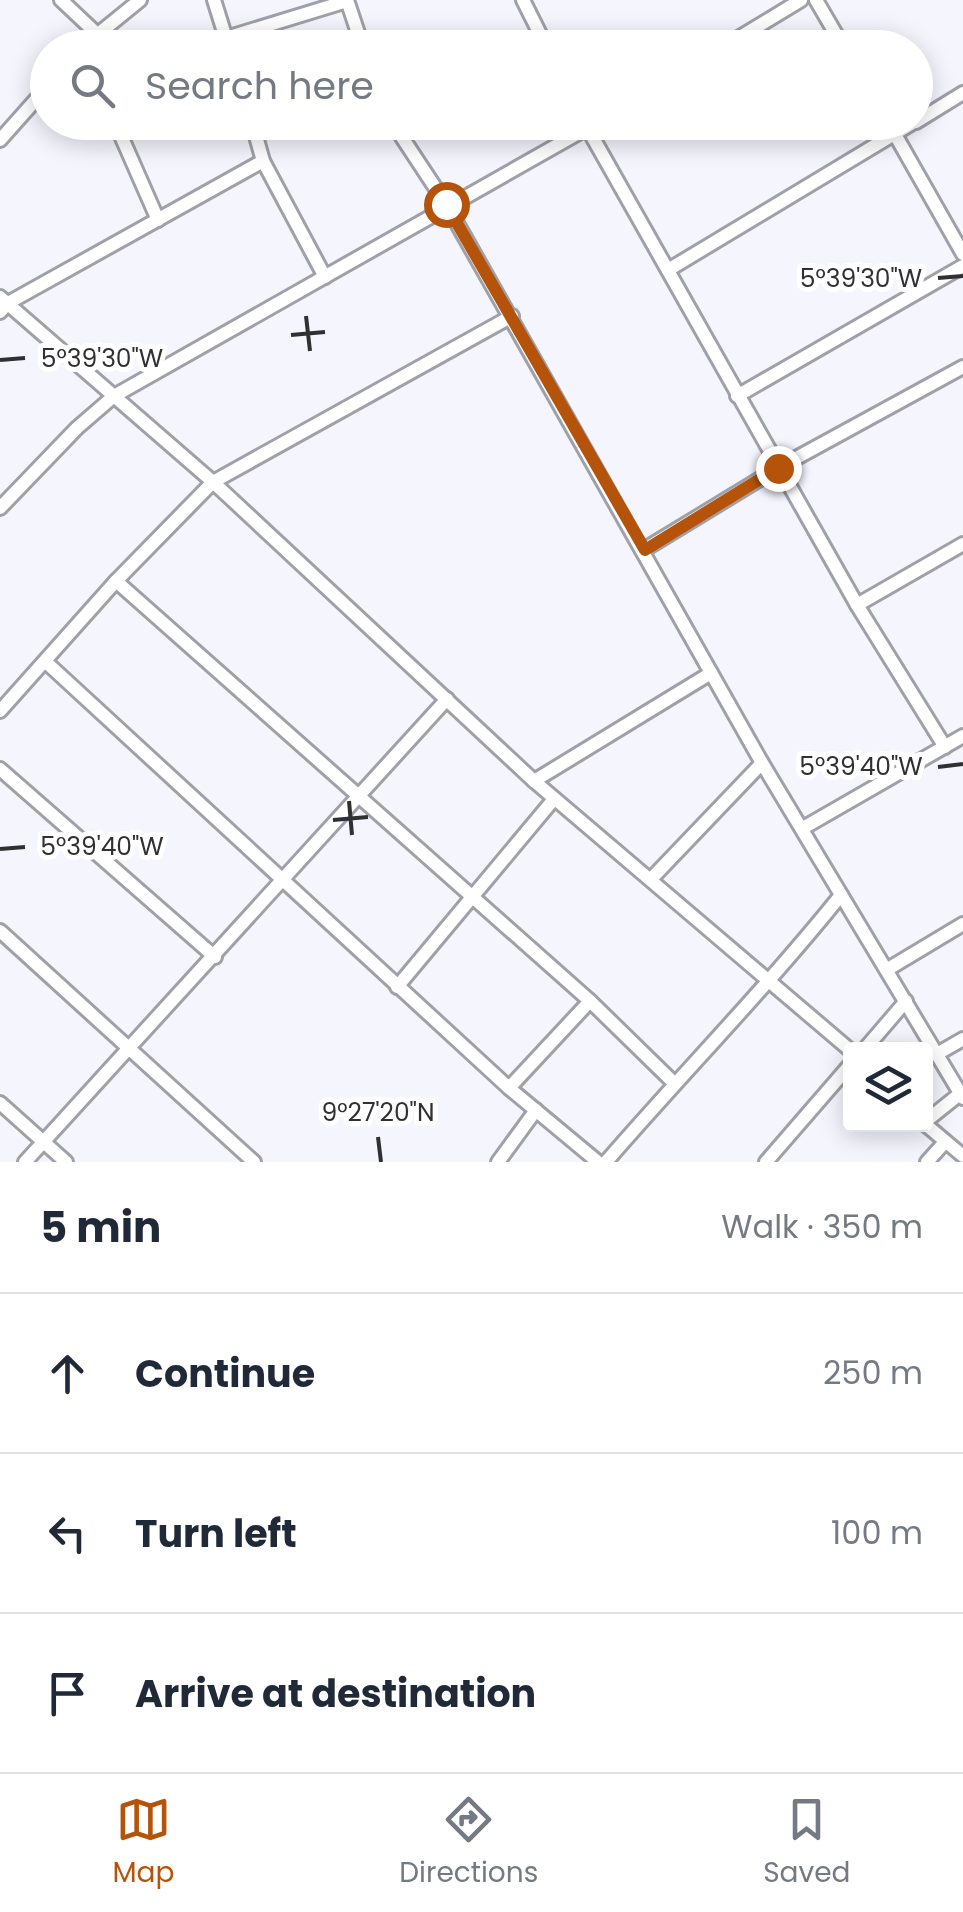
<!DOCTYPE html>
<html lang="en">
<head>
<meta charset="utf-8">
<style>
	:root { --surface:#fff; --page:#f2f2f3; --text:#1f2937; --muted:#747a83; --line:#e0e1e3; --accent:#b45309 }
	body { margin:0; font-family:Poppins,sans-serif; background:var(--page); color:var(--text) }
	.controls { position:absolute; right:30px; bottom:30px; display:grid; overflow:hidden; border-radius:10px; box-shadow:0 5px 25px #0003 }
	.controls button { width:90px; height:90px; display:grid; place-items:center; padding:0; border:0; border-bottom:2px solid var(--line); background:var(--surface); color:var(--text); font:50px sans-serif }
	.stop { position:absolute; width:30px; height:30px; margin:-22px; border:8px solid #b45309; border-radius:50%; background:#fff }
	.stop.end { background:#b45309; border-color:#fff; box-shadow:0 2px 10px #0008 }
	.list { margin:0; padding:0; list-style:none }
	h2 { display:flex; justify-content:space-between; align-items:center; height:130px; margin:0; padding:0 40px; font-size:42px }
	h2 small { font-size:32px; font-weight:400; color:var(--muted) }
	.list li { display:grid; grid-template-columns:65px 1fr auto; gap:30px; align-items:center; box-sizing:border-box; height:160px; padding:0 40px; border-top:2px solid var(--line) }
	.list b { display:block; font-size:38px; white-space:nowrap }
	.list em { font-size:32px; font-style:normal; color:var(--muted) }
	.icon { flex:none; width:55px; height:55px; fill:none; stroke:currentColor; stroke-width:2; stroke-linecap:round; stroke-linejoin:round }
	.map { position:relative; flex:none; width:963px; height:1162px; overflow:hidden }
	.search { position:absolute; background:var(--surface); box-shadow:0 5px 25px #0003; left:30px; right:30px; top:30px; height:110px; display:flex; align-items:center; gap:25px; box-sizing:border-box; padding:0 35px; border-radius:55px; color:var(--muted); font-size:38px }
	.sheet { height:610px; background:var(--surface) }
	nav { display:flex; justify-content:space-around; align-items:center; box-sizing:border-box; height:140px; border-top:2px solid var(--line); background:var(--surface); font-size:28px; color:var(--muted) }
	nav a { display:grid; justify-items:center; gap:5px }
	nav .on { color:var(--accent) }
	.map>svg:first-child { display:block }
	.lines { fill:none; stroke-linecap:round; stroke-linejoin:round }
	.minor-casing { stroke:#9fa0a8; stroke-width:18 }
	.minor { stroke:#fff; stroke-width:12 }
	.route { stroke:#b45309; stroke-width:12 }
	.ticks { fill:none; stroke:#303033; stroke-width:4 }
	.ticks-label { font-size:25px; text-anchor:middle; fill:#303033; stroke:#fff; stroke-width:10; stroke-linejoin:round; paint-order:stroke }
</style>
</head>
<body>
<div class="map">
<svg width="963" height="1162" viewBox="0 0 963 1162">
	<rect width="100%" height="100%" fill="#f4f5fd"/>
	<g class="lines">
		<g class="minor-casing">
			<g id="minor">
				<path d="M 61,0 L 96,33"/>
				<path d="M 214,0 L 229,48"/>
				<path d="M 347,0 L 363,48"/>
				<path d="M 523,0 L 547,48"/>
				<path d="M 816,0 L 844,48"/>
				<path d="M 226,38 L 347,1"/>
				<path d="M 81,48 L 140,0"/>
				<path d="M 722,48 L 801,0"/>
				<path d="M 115,122 L 158,220"/>
				<path d="M 252,122 L 263,161 L 325,277"/>
				<path d="M 392,122 L 446,204 L 762,763 L 963,1098"/>
				<path d="M 584,122 L 857,605 L 945,747"/>
				<path d="M 888,122 L 963,254"/>
				<path d="M 916,122 L 963,93"/>
				<path d="M 0,140 L 48,86"/>
				<path d="M 668,270 L 914,122"/>
				<path d="M 0,297 L 213,482 L 534,781 L 850,1050"/>
				<path d="M 0,312 L 8,303 L 263,161"/>
				<path d="M 737,396 L 963,266"/>
				<path d="M 0,508 L 77,428 L 114,396 L 598,122"/>
				<path d="M 645,549 L 778,468 L 963,367"/>
				<path d="M 116,581 L 590,1001 L 674,1083"/>
				<path d="M 857,605 L 963,544"/>
				<path d="M 47,663 L 509,1088 L 598,1162"/>
				<path d="M 0,711 L 116,581 L 213,482 L 512,316"/>
				<path d="M 0,769 L 215,957"/>
				<path d="M 534,781 L 711,673"/>
				<path d="M 803,828 L 963,736"/>
				<path d="M 652,878 L 762,763"/>
				<path d="M 0,931 L 254,1162"/>
				<path d="M 888,969 L 963,924"/>
				<path d="M 397,987 L 554,799"/>
				<path d="M 864,1050 L 906,1001"/>
				<path d="M 937,1054 L 963,1039"/>
				<path d="M 509,1088 L 590,1001"/>
				<path d="M 0,1103 L 66,1162"/>
				<path d="M 926,1121 L 961,1093"/>
				<path d="M 925,1124 L 963,1156"/>
				<path d="M 25,1162 L 447,699"/>
				<path d="M 498,1162 L 536,1110"/>
				<path d="M 606,1162 C 684,1072 767,987 841,895"/>
				<path d="M 766,1162 L 850,1065"/>
				<path d="M 927,1162 L 944,1143"/>
			</g>
		</g>
		<use href="#minor" class="minor"/>
	</g>
	<g class="lines">
		<path class="route" d="M 446,204 L 645,550 L 778,468"/>
	</g>
	<path class="ticks" d="M 938,278 L 963,276M 306,316 L 310,351M 291,335 L 325,332M 0,360 L 25,358M 938,767 L 963,764M 349,801 L 352,835M 333,820 L 368,817M 0,849 L 25,847M 378,1137 L 381,1162"/>
	<g class="ticks-label">
		<text x="861" y="287">5°39'30"W</text>
		<text x="102" y="367">5°39'30"W</text>
		<text x="861" y="775">5°39'40"W</text>
		<text x="102" y="855">5°39'40"W</text>
		<text x="378" y="1121">9°27'20"N</text>
	</g>
</svg>
<div class="controls">
<button><svg class="icon" aria-label="layers" viewBox="0 0 24 24"><path d="M12 4l9 5-9 5-9-5zM3 14l9 5 9-5"/></svg></button>
</div>
<div class="stop" style="left:446px;top:204px"></div>
<div class="stop end" style="left:778px;top:468px"></div>
<div class="search"><svg class="icon" aria-label="search" viewBox="0 0 24 24"><circle cx="10" cy="10" r="6"/><path d="M15 15l6 6"/></svg>Search here</div>
</div>
<section class="sheet">
<h2>5 min<small>Walk · 350 m</small></h2>
<ul class="list">
<li><svg class="icon" aria-label="ahead" viewBox="0 0 24 24"><path d="M12 20V5M6 11l6-6 6 6"/></svg><div><b>Continue</b></div><em>250 m</em></li>
<li><svg class="icon" aria-label="left" viewBox="0 0 24 24"><path d="M17 20v-9H6M10 6l-5 5 5 5"/></svg><div><b>Turn left</b></div><em>100 m</em></li>
<li><svg class="icon" aria-label="arrive" viewBox="0 0 24 24"><path d="M6 21V4h12l-3 4 3 4H6"/></svg><div><b>Arrive at destination</b></div></li>
</ul>
</section>
<nav>
<a class="on"><svg class="icon" aria-label="map" viewBox="0 0 24 24"><path d="M3 6l6-2 6 2 6-2v14l-6 2-6-2-6 2zM9 4v14M15 6v14"/></svg>Map</a>
<a><svg class="icon" aria-label="directions" viewBox="0 0 24 24"><path d="M12 3l9 9-9 9-9-9zM9 14v-3h6M13 9l2 2-2 2"/></svg>Directions</a>
<a><svg class="icon" aria-label="saved" viewBox="0 0 24 24"><path d="M7 4h10v16l-5-4-5 4z"/></svg>Saved</a>
</nav>
</body>
</html>
